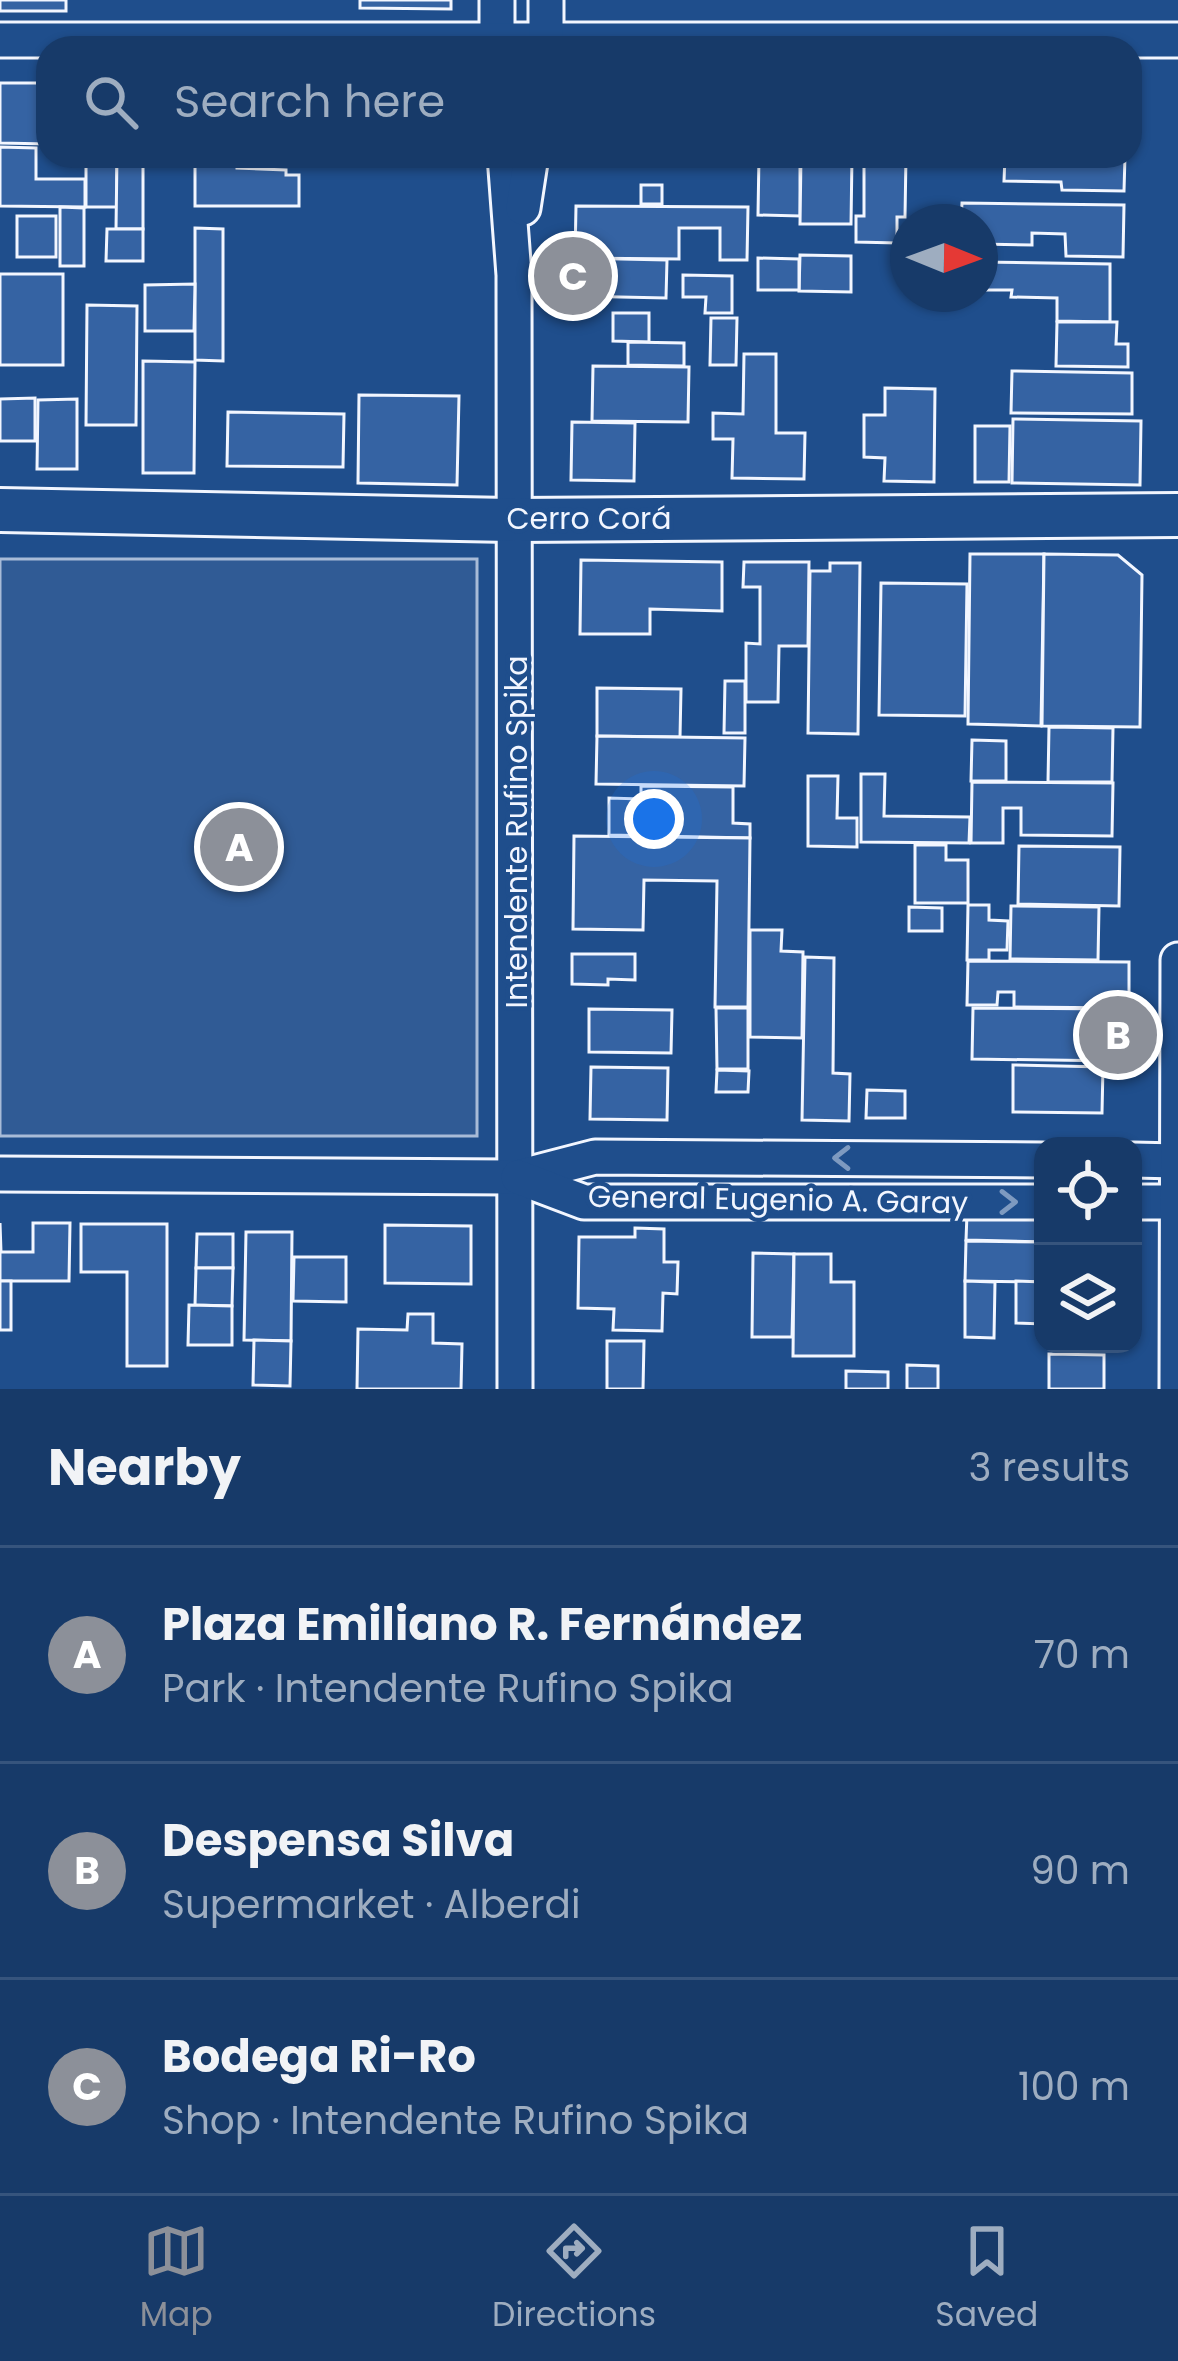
<!DOCTYPE html>
<html lang="en">
<head>
<meta charset="utf-8">
<style>
	:root { --surface:#173a69; --page:#20416f; --text:#f1f3f6; --muted:#9eadc0; --line:#36547d; --accent:#8c9099 }
	body { margin:0; font-family:Poppins,sans-serif; background:var(--page); color:var(--text) }
	.controls { position:absolute; right:36px; bottom:36px; display:grid; overflow:hidden; border-radius:24px; box-shadow:0 3px 9px #0004 }
	.controls button { width:108px; height:108px; display:grid; place-items:center; padding:0; border:0; border-bottom:3px solid var(--line); background:var(--surface); color:var(--text); font:60px sans-serif }
	.compass { position:absolute; left:890px; top:204px; width:108px; height:108px; border-radius:50%; background:var(--surface); box-shadow:0 3px 9px #0004; rotate:91deg }
	.you { position:absolute; left:654px; top:819px; width:42px; height:42px; margin:-30px; border:9px solid #fff; border-radius:50%; background:#1a73e8; box-shadow:0 0 0 18px #1a73e833 }
	.badge { display:grid; place-items:center; width:78px; height:78px; border-radius:50%; background:var(--accent); color:#fff; font-size:39px; font-weight:700 }
	.pin { position:absolute; translate:-50% -50%; border:6px solid #fff; box-shadow:0 3px 12px #0006 }
	.list { margin:0; padding:0; list-style:none }
	h2 { display:flex; justify-content:space-between; align-items:center; height:156px; margin:0; padding:0 48px; font-size:51px }
	h2 small { font-size:39px; font-weight:400; color:var(--muted) }
	.list li { display:grid; grid-template-columns:78px 1fr auto; gap:36px; align-items:center; box-sizing:border-box; height:216px; padding:0 48px; border-top:3px solid var(--line) }
	.list b { display:block; font-size:45px; white-space:nowrap }
	.list p { margin:0; font-size:39px; white-space:nowrap; color:var(--muted) }
	.list em { font-size:39px; font-style:normal; color:var(--muted) }
	.icon { flex:none; width:66px; height:66px; fill:none; stroke:currentColor; stroke-width:2; stroke-linecap:round; stroke-linejoin:round }
	.map { position:relative; flex:none; width:1178px; height:1389px; overflow:hidden }
	.search { position:absolute; background:var(--surface); box-shadow:0 3px 9px #0004; left:36px; right:36px; top:36px; height:132px; display:flex; align-items:center; gap:30px; box-sizing:border-box; padding:0 42px; border-radius:36px; color:var(--muted); font-size:45px }
	.sheet { height:804px; background:var(--surface) }
	nav { display:flex; justify-content:space-around; align-items:center; box-sizing:border-box; height:168px; border-top:3px solid var(--line); background:var(--surface); font-size:33px; color:var(--muted) }
	nav a { display:grid; justify-items:center; gap:6px }
	nav .on { color:var(--accent) }
	.map>svg:first-child { display:block }
	.green { fill:#305b95; stroke:#a8bbd7; stroke-width:3 }
	.building { fill:#3563a3; stroke:#f2f6ff; stroke-width:3 }
	.lines { fill:none; stroke-linecap:round; stroke-linejoin:round }
	.minor-casing { stroke:#f2f6ff; stroke-width:39 }
	.tertiary-casing { stroke:#f2f6ff; stroke-width:48 }
	.minor { stroke:#1f4e8c; stroke-width:33 }
	.tertiary { stroke:#1f4e8c; stroke-width:42 }
	.oneway { stroke:#7e9ac0 }
	.labels { text-anchor:middle; stroke-width:9; stroke-linejoin:round; paint-order:stroke }
	.street-label { font-size:30px; fill:#f2f6ff; stroke:#1f4e8c }
</style>
</head>
<body>
<div class="map">
<svg width="1178" height="1389" viewBox="0 0 1178 1389">
	<rect width="100%" height="100%" fill="#1f4e8c"/>
	<rect class="green" x="0" y="559" width="477" height="577"/>
	<g class="building">
		<rect x="0" y="0" width="66" height="11"/>
		<path d="M 360,0 L 451,0 L 451,9 L 360,8 Z"/>
		<path d="M 0,83 L 48,83 L 48,144 L 0,143 Z"/>
		<path d="M 0,147 L 36,148 L 36,179 L 85,179 L 85,207 L 0,206 Z"/>
		<rect x="86" y="156" width="31" height="51"/>
		<path d="M 117,156 L 128,156 L 128,165 L 143,166 L 143,229 L 116,229 Z"/>
		<path d="M 195,156 L 237,156 L 237,168 L 286,170 L 286,175 L 299,175 L 299,206 L 195,206 Z"/>
		<path d="M 759,156 L 800,156 L 800,216 L 758,215 Z"/>
		<path d="M 801,156 L 852,156 L 851,224 L 800,224 Z"/>
		<path d="M 864,156 L 906,156 L 905,217 L 897,217 L 897,243 L 856,242 L 856,216 L 864,216 Z"/>
		<path d="M 1005,156 L 1125,156 L 1124,191 L 1062,190 L 1061,182 L 1004,181 Z"/>
		<rect x="641" y="185" width="21" height="19"/>
		<path d="M 962,203 L 1124,205 L 1123,257 L 1066,256 L 1065,234 L 1032,233 L 1032,245 L 980,244 L 980,222 L 961,222 Z"/>
		<path d="M 576,206 L 748,207 L 747,260 L 720,260 L 720,228 L 679,228 L 679,259 L 575,258 Z"/>
		<path d="M 60,207 L 84,208 L 84,266 L 60,266 Z"/>
		<rect x="17" y="216" width="39" height="41"/>
		<path d="M 195,228 L 223,229 L 223,361 L 195,360 Z"/>
		<path d="M 107,229 L 143,229 L 143,261 L 106,261 Z"/>
		<path d="M 800,255 L 851,256 L 851,292 L 799,291 Z"/>
		<path d="M 575,258 L 667,260 L 666,298 L 574,296 Z"/>
		<path d="M 758,258 L 799,259 L 799,290 L 758,290 Z"/>
		<path d="M 980,262 L 1110,264 L 1110,322 L 1057,321 L 1057,298 L 1011,297 L 1012,290 L 980,290 Z"/>
		<rect x="0" y="274" width="63" height="91"/>
		<path d="M 683,275 L 732,276 L 732,313 L 705,313 L 706,297 L 683,297 Z"/>
		<path d="M 195,284 L 194,331 L 145,331 L 145,285 Z"/>
		<path d="M 87,305 L 137,306 L 136,425 L 86,425 Z"/>
		<path d="M 613,313 L 649,313 L 649,342 L 613,341 Z"/>
		<path d="M 711,318 L 737,318 L 736,365 L 710,365 Z"/>
		<path d="M 1057,322 L 1117,322 L 1116,344 L 1128,344 L 1128,367 L 1056,366 Z"/>
		<path d="M 628,342 L 684,343 L 684,366 L 628,365 Z"/>
		<path d="M 744,354 L 776,354 L 776,433 L 805,433 L 804,479 L 732,478 L 733,439 L 713,439 L 713,413 L 743,414 Z"/>
		<path d="M 143,361 L 195,362 L 194,473 L 143,473 Z"/>
		<path d="M 593,366 L 689,367 L 688,422 L 592,421 Z"/>
		<path d="M 1012,371 L 1132,373 L 1132,414 L 1011,413 Z"/>
		<path d="M 885,388 L 935,389 L 934,482 L 884,481 L 885,458 L 864,457 L 864,415 L 885,415 Z"/>
		<path d="M 359,395 L 459,396 L 457,485 L 358,483 Z"/>
		<path d="M 35,398 L 35,441 L 0,441 L 0,399 Z"/>
		<path d="M 77,399 L 77,469 L 37,469 L 38,400 Z"/>
		<path d="M 228,412 L 344,414 L 343,467 L 227,466 Z"/>
		<path d="M 1013,419 L 1141,421 L 1140,485 L 1012,483 Z"/>
		<path d="M 572,422 L 635,423 L 634,481 L 571,480 Z"/>
		<path d="M 975,426 L 1010,426 L 1009,482 L 975,482 Z"/>
		<path d="M 970,554 L 1044,554 L 1041,726 L 968,724 Z"/>
		<path d="M 1044,554 L 1118,555 L 1142,575 L 1140,727 L 1042,726 Z"/>
		<path d="M 581,560 L 722,562 L 722,611 L 650,609 L 650,634 L 580,634 Z"/>
		<path d="M 744,562 L 809,562 L 808,646 L 779,646 L 778,702 L 746,702 L 746,643 L 760,644 L 760,587 L 743,587 Z"/>
		<path d="M 830,563 L 860,563 L 858,734 L 808,733 L 810,571 L 830,571 Z"/>
		<path d="M 881,583 L 967,584 L 965,716 L 879,715 Z"/>
		<path d="M 725,681 L 745,681 L 745,733 L 724,733 Z"/>
		<path d="M 597,688 L 681,689 L 680,737 L 597,736 Z"/>
		<path d="M 1049,727 L 1113,728 L 1112,782 L 1048,782 Z"/>
		<path d="M 597,736 L 745,738 L 744,786 L 596,784 Z"/>
		<path d="M 972,740 L 1006,741 L 1006,781 L 971,781 Z"/>
		<path d="M 861,774 L 885,774 L 884,816 L 970,817 L 969,843 L 861,842 Z"/>
		<path d="M 808,776 L 838,776 L 837,818 L 857,818 L 857,847 L 808,846 Z"/>
		<path d="M 972,782 L 1113,783 L 1112,836 L 1021,835 L 1021,808 L 1003,808 L 1003,843 L 971,843 Z"/>
		<path d="M 641,786 L 733,787 L 733,823 L 750,824 L 750,838 L 609,835 L 609,798 L 641,799 Z"/>
		<path d="M 574,836 L 750,838 L 748,1007 L 715,1007 L 717,881 L 644,880 L 643,930 L 573,929 Z"/>
		<path d="M 915,845 L 946,845 L 946,860 L 968,860 L 968,903 L 915,903 Z"/>
		<path d="M 1019,846 L 1120,847 L 1119,906 L 1018,904 Z"/>
		<path d="M 968,905 L 989,905 L 989,920 L 1008,921 L 1007,950 L 989,950 L 989,960 L 967,960 Z"/>
		<path d="M 1011,906 L 1099,907 L 1098,960 L 1010,959 Z"/>
		<path d="M 909,907 L 942,908 L 942,931 L 909,931 Z"/>
		<path d="M 750,930 L 782,930 L 781,951 L 803,952 L 802,1038 L 750,1037 Z"/>
		<path d="M 572,954 L 635,954 L 635,980 L 608,979 L 608,985 L 572,984 Z"/>
		<path d="M 805,957 L 834,958 L 833,1073 L 850,1074 L 849,1121 L 802,1120 Z"/>
		<path d="M 968,961 L 1129,962 L 1129,1008 L 1014,1007 L 1014,992 L 998,992 L 997,1005 L 967,1005 Z"/>
		<path d="M 716,1008 L 748,1008 L 748,1069 L 717,1069 Z"/>
		<path d="M 973,1008 L 1119,1009 L 1118,1061 L 972,1059 Z"/>
		<path d="M 589,1009 L 672,1010 L 671,1053 L 589,1052 Z"/>
		<path d="M 1013,1065 L 1103,1067 L 1102,1113 L 1013,1112 Z"/>
		<path d="M 591,1067 L 668,1068 L 667,1120 L 590,1119 Z"/>
		<path d="M 717,1070 L 749,1071 L 748,1092 L 716,1092 Z"/>
		<path d="M 867,1090 L 905,1091 L 905,1118 L 866,1118 Z"/>
		<path d="M 967,1214 L 1043,1215 L 1043,1242 L 966,1240 Z"/>
		<path d="M 0,1223 L 1,1252 L 33,1252 L 33,1223 L 70,1223 L 69,1281 L 0,1281 Z"/>
		<path d="M 81,1224 L 167,1224 L 167,1366 L 127,1366 L 127,1272 L 81,1272 Z"/>
		<path d="M 385,1225 L 471,1226 L 471,1284 L 385,1283 Z"/>
		<path d="M 635,1228 L 664,1229 L 664,1262 L 678,1262 L 677,1294 L 663,1293 L 662,1331 L 613,1330 L 614,1309 L 578,1308 L 579,1237 L 635,1237 Z"/>
		<path d="M 246,1232 L 292,1232 L 291,1341 L 244,1340 Z"/>
		<path d="M 197,1234 L 233,1234 L 233,1268 L 196,1268 Z"/>
		<path d="M 966,1241 L 1043,1242 L 1043,1282 L 965,1281 Z"/>
		<path d="M 753,1253 L 794,1254 L 792,1337 L 752,1337 Z"/>
		<path d="M 794,1254 L 831,1254 L 831,1282 L 854,1282 L 854,1356 L 793,1356 Z"/>
		<path d="M 294,1257 L 346,1257 L 346,1302 L 293,1301 Z"/>
		<path d="M 196,1268 L 233,1268 L 232,1306 L 195,1305 Z"/>
		<rect x="0" y="1281" width="11" height="49"/>
		<path d="M 965,1281 L 995,1282 L 994,1338 L 965,1337 Z"/>
		<path d="M 1016,1281 L 1043,1282 L 1043,1324 L 1016,1323 Z"/>
		<path d="M 189,1305 L 232,1306 L 232,1345 L 188,1345 Z"/>
		<path d="M 408,1314 L 433,1314 L 433,1343 L 462,1344 L 461,1389 L 357,1389 L 358,1329 L 407,1330 Z"/>
		<path d="M 254,1340 L 291,1341 L 290,1386 L 253,1385 Z"/>
		<path d="M 607,1341 L 644,1341 L 643,1389 L 607,1389 Z"/>
		<path d="M 1049,1354 L 1104,1355 L 1104,1389 L 1049,1389 Z"/>
		<path d="M 907,1365 L 938,1366 L 938,1389 L 907,1389 Z"/>
		<path d="M 846,1371 L 888,1372 L 888,1389 L 846,1389 Z"/>
	</g>
	<g class="lines">
		<g class="minor-casing">
			<g id="minor">
				<path d="M 497,0 L 497,48"/>
				<path d="M 0,40 L 1178,40"/>
				<path d="M 546,48 L 546,0"/>
				<path d="M 505,156 L 514,275 L 515,1389"/>
				<path d="M 523,208 L 531,156"/>
				<path d="M 1133,1160 L 1178,1161"/>
				<path d="M 0,1174 L 518,1177 L 595,1157 L 1043,1160"/>
				<path d="M 518,1177 L 584,1202 L 1043,1202"/>
				<path d="M 1133,1202 L 1178,1202"/>
				<path d="M 1177,1389 L 1178,960"/>
			</g>
		</g>
		<g class="tertiary-casing">
			<path id="tertiary" d="M 0,510 L 516,520 L 1178,515"/>
		</g>
		<use href="#minor" class="minor"/>
		<use href="#tertiary" class="tertiary"/>
	</g>
	<defs><path id="oneway-chevron" d="M-2-3.5L2.5 0L-2 3.5" fill="none" stroke-width="1.6" stroke-linecap="round" stroke-linejoin="round" transform="scale(3)"/></defs>
	<g class="oneway">
		<use href="#oneway-chevron" transform="translate(842 1158) rotate(-180)"/>
		<use href="#oneway-chevron" transform="translate(1008 1202)"/>
	</g>
	<g class="labels">
		<g class="street-label">
			<text x="589" y="529">Cerro Corá</text>
			<text transform="translate(517 832) rotate(-90)" y="10">Intendente Rufino Spika</text>
			<text transform="translate(778 1200) rotate(1)" y="10">General Eugenio A. Garay</text>
		</g>
	</g>
</svg>
<div class="controls">
<button><svg class="icon" aria-label="locate" viewBox="0 0 24 24"><circle cx="12" cy="12" r="6"/><path d="M12 2v4M12 18v4M2 12h4M18 12h4"/></svg></button>
<button><svg class="icon" aria-label="layers" viewBox="0 0 24 24"><path d="M12 4l9 5-9 5-9-5zM3 14l9 5 9-5"/></svg></button>
</div>
<svg class="compass" viewBox="-18 -18 36 36"><path d="M0-13l5 13h-10z" fill="#e53935"/><path d="M0 13l5-13h-10z" fill="#9eadc0"/></svg>
<div class="you"></div>
<div class="pin badge" style="left:239px;top:847px">A</div>
<div class="pin badge" style="left:1118px;top:1035px">B</div>
<div class="pin badge" style="left:573px;top:276px">C</div>
<div class="search"><svg class="icon" aria-label="search" viewBox="0 0 24 24"><circle cx="10" cy="10" r="6"/><path d="M15 15l6 6"/></svg>Search here</div>
</div>
<section class="sheet">
<h2>Nearby<small>3 results</small></h2>
<ul class="list">
<li><span class="badge">A</span><div><b>Plaza Emiliano R. Fernández</b><p>Park · Intendente Rufino Spika</p></div><em>70 m</em></li>
<li><span class="badge">B</span><div><b>Despensa Silva</b><p>Supermarket · Alberdi</p></div><em>90 m</em></li>
<li><span class="badge">C</span><div><b>Bodega Ri-Ro</b><p>Shop · Intendente Rufino Spika</p></div><em>100 m</em></li>
</ul>
</section>
<nav>
<a class="on"><svg class="icon" aria-label="map" viewBox="0 0 24 24"><path d="M3 6l6-2 6 2 6-2v14l-6 2-6-2-6 2zM9 4v14M15 6v14"/></svg>Map</a>
<a><svg class="icon" aria-label="directions" viewBox="0 0 24 24"><path d="M12 3l9 9-9 9-9-9zM9 14v-3h6M13 9l2 2-2 2"/></svg>Directions</a>
<a><svg class="icon" aria-label="saved" viewBox="0 0 24 24"><path d="M7 4h10v16l-5-4-5 4z"/></svg>Saved</a>
</nav>
</body>
</html>
